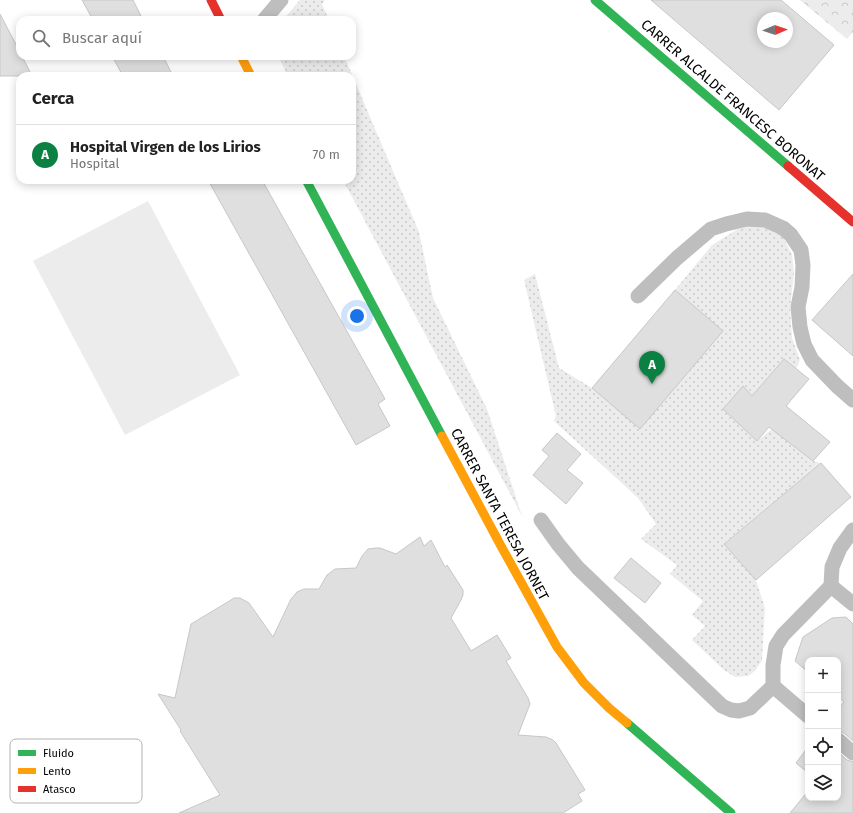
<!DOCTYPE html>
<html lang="es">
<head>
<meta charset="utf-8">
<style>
	:root { --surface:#fff; --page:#f2f2f2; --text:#222; --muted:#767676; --line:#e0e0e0; --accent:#0b8043 }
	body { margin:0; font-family:"Fira Sans",sans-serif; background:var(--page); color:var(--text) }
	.controls { position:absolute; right:12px; bottom:12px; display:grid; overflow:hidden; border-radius:8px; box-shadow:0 2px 10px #0003 }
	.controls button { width:36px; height:36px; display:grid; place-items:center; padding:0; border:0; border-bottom:1px solid var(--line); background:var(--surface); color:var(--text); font:20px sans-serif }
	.compass { position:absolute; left:757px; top:12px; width:36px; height:36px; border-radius:50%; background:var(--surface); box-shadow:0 2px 10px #0003; rotate:88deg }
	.you { position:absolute; left:357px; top:316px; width:14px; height:14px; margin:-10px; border:3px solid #fff; border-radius:50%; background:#1a73e8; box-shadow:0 0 0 6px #1a73e833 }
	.badge { display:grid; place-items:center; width:26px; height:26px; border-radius:50%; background:var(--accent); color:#fff; font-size:13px; font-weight:700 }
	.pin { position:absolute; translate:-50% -33px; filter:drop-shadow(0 1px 2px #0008) }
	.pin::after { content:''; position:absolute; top:21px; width:14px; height:12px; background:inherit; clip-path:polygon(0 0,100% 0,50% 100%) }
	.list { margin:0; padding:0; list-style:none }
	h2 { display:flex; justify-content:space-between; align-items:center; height:52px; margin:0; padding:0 16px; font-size:17px }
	h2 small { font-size:13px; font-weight:400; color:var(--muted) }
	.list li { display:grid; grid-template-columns:26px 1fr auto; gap:12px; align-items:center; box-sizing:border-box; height:60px; padding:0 16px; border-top:1px solid var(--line) }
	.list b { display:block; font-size:15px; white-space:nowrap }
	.list p { margin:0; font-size:13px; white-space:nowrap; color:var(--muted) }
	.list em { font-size:13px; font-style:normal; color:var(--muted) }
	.icon { flex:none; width:22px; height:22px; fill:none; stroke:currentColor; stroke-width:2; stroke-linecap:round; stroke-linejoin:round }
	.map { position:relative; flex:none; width:853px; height:813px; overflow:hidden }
	.search { position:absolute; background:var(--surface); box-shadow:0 2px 10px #0003; left:16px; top:16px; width:340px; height:44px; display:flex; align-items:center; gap:10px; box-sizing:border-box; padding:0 14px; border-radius:12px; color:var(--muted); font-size:15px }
	.panel { position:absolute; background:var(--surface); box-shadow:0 2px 10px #0003; left:16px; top:72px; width:340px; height:112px; border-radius:12px }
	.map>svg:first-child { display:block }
	.grass { fill:url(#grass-dots) }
	.forest { fill:url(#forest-crowns) }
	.pitch { fill:#ececec }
	.building { fill:#dfdfdf; stroke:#c7c7c7; fill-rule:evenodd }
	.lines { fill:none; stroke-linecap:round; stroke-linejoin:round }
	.lane { stroke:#bebebe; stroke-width:15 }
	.fast { stroke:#30b455; stroke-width:9 }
	.slow { stroke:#ff9f0a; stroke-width:9 }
	.jam { stroke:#e5322d; stroke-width:9 }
	.labels { text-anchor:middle; stroke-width:3.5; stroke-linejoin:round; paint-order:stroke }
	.street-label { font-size:14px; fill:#000; stroke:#fff }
	.key { fill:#fff; stroke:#b2b2b2; stroke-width:1 }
	.key-label { font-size:11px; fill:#000 }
</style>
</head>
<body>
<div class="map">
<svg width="853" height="813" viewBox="0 0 853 813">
	<defs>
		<pattern id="grass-dots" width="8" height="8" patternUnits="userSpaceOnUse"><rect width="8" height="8" fill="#ececec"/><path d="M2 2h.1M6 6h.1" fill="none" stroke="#c9c9c9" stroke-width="1.8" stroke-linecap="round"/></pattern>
		<pattern id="forest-crowns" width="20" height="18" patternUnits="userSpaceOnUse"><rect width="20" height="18" fill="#ececec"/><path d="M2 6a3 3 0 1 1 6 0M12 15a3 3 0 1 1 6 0" fill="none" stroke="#c9c9c9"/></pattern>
	</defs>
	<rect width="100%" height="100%" fill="#fff"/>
	<g class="grass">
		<path d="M 300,0 L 325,0 L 322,4 L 329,20 L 283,20 Z"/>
		<path d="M 278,56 L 344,56 L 419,232 L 433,298 L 487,409 L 522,516 L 343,180 L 352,180 L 352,76 L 288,76 Z"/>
		<path d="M 762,225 L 775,231 L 784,239 L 792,254 L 794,274 L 790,308 L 792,338 L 800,360 L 796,369 L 784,359 L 752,396 L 743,386 L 723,409 L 757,441 L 772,429 L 813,461 L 821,463 L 724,543 L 756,580 L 765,608 L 762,660 L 755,671 L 748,676 L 735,677 L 724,670 L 692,640 L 705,626 L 692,615 L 703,601 L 670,574 L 677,565 L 641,539 L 656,524 L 638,498 L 554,421 L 556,416 L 524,280 L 535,274 L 559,368 L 592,388 L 640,429 L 723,331 L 675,290 L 712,245 L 738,229 L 750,226 Z"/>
	</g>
	<path class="forest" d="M 800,0 L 853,0 L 853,32 L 847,39 Z"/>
	<path class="pitch" d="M 148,201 L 240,375 L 125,435 L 33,261 Z"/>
	<g class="building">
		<path d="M 82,0 L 133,0 L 143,20 L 93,20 Z"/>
		<path d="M 651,0 L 781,0 L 834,45 L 779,110 ZM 763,18 L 787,18 L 787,42 L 763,42 Z"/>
		<path d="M 0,14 L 20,52 L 20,56 L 22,56 L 32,76 L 0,76 Z"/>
		<path d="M 112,56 L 163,56 L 173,76 L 123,76 Z"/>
		<path d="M 208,180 L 262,180 L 385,399 L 378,404 L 390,426 L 356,445 Z"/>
		<path d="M 853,274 L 853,356 L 812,320 Z"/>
		<path d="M 675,290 L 723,331 L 640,429 L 592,388 Z"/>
		<path d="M 784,359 L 809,379 L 786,406 L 830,442 L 813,461 L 769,427 L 757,441 L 723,409 L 743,386 L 752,396 Z"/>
		<path d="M 557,433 L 581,454 L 567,470 L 583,483 L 566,504 L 533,475 L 549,456 L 542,450 Z"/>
		<path d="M 821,463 L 851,497 L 756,580 L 724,544 Z"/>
		<path d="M 420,537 L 424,546 L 431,540 L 445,567 L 447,565 L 463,590 L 463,595 L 461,600 L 451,618 L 471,651 L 497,635 L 511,658 L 506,661 L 528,698 L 530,704 L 518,735 L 546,737 L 553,740 L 556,743 L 585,790 L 578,794 L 582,801 L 563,813 L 179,813 L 220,795 L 180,731 L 181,730 L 158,694 L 175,698 L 191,624 L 231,600 L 234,598 L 240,598 L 249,603 L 273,637 L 291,599 L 297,592 L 304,589 L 319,589 L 327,575 L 335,569 L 356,568 L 362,556 L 368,549 L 376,548 L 380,548 L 396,554 Z"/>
		<path d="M 631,558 L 661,583 L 645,603 L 614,578 Z"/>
		<path d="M 846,617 L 853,624 L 853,741 L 844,733 L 838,731 L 838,709 L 844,702 L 838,697 L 838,660 L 808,660 L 808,672 L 795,661 L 803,637 L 832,618 Z"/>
		<path d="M 808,747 L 808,773 L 796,763 Z"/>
		<path d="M 838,752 L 847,760 L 853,762 L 853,813 L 790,813 L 808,791 L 808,798 L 838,798 Z"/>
	</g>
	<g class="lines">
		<g class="lane">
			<path d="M 264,20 L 281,0"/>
			<path d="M 638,296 L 677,258 L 711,229 L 726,224 L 747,219 L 765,220 L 783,228 L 791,235 L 801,250 L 803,265 L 802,287 L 798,307 L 800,327 L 804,344 L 812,360 L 837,386 L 853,400"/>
			<path d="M 541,520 L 558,544 L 578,568 L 722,706 L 731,710 L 739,711 L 750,708 L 773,686 L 808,716"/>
			<path d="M 831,586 L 832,567 L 840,548 L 853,530"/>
			<path d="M 773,686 L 773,665 L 776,646 L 783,635 L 831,586 L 853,604"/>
			<path d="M 838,740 L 853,753"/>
		</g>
		<g class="fast">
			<path d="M 595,0 L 788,166"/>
			<path d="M 306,180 L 442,436"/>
			<path d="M 627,723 L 731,813"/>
		</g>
		<g class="slow">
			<path d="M 241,56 L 251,76"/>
			<path d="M 442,436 L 501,546 L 557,647 L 584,683 L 609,708 L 627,723"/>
		</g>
		<g class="jam">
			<path d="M 211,0 L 221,20"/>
			<path d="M 788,166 L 853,222"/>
		</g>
	</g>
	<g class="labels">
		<g class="street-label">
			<text transform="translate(733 100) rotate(41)" y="5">CARRER ALCALDE FRANCESC BORONAT</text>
			<text transform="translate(500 514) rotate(62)" y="5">CARRER SANTA TERESA JORNET</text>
		</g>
	</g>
	<rect x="10" y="739" width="132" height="64" rx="6" class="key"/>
	<rect x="18" y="750" width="18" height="6" fill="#30b455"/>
	<rect x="18" y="768" width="18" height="6" fill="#ff9f0a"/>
	<rect x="18" y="786" width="18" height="6" fill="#e5322d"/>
	<g class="key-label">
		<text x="43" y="757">Fluido</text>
		<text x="43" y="775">Lento</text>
		<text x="43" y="793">Atasco</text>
	</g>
</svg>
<div class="controls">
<button>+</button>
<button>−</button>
<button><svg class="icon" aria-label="locate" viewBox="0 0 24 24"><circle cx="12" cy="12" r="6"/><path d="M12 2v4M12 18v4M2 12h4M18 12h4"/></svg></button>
<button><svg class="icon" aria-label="layers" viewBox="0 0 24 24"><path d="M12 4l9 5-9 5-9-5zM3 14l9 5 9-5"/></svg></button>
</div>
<svg class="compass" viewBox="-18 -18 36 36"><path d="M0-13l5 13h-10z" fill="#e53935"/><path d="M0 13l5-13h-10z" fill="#767676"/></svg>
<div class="you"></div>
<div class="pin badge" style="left:652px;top:384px">A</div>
<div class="search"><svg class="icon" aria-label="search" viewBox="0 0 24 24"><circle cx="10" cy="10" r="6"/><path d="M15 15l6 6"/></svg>Buscar aquí</div>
<section class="panel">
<h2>Cerca<small></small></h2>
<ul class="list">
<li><span class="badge">A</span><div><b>Hospital Virgen de los Lirios</b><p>Hospital</p></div><em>70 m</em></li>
</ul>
</section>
</div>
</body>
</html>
